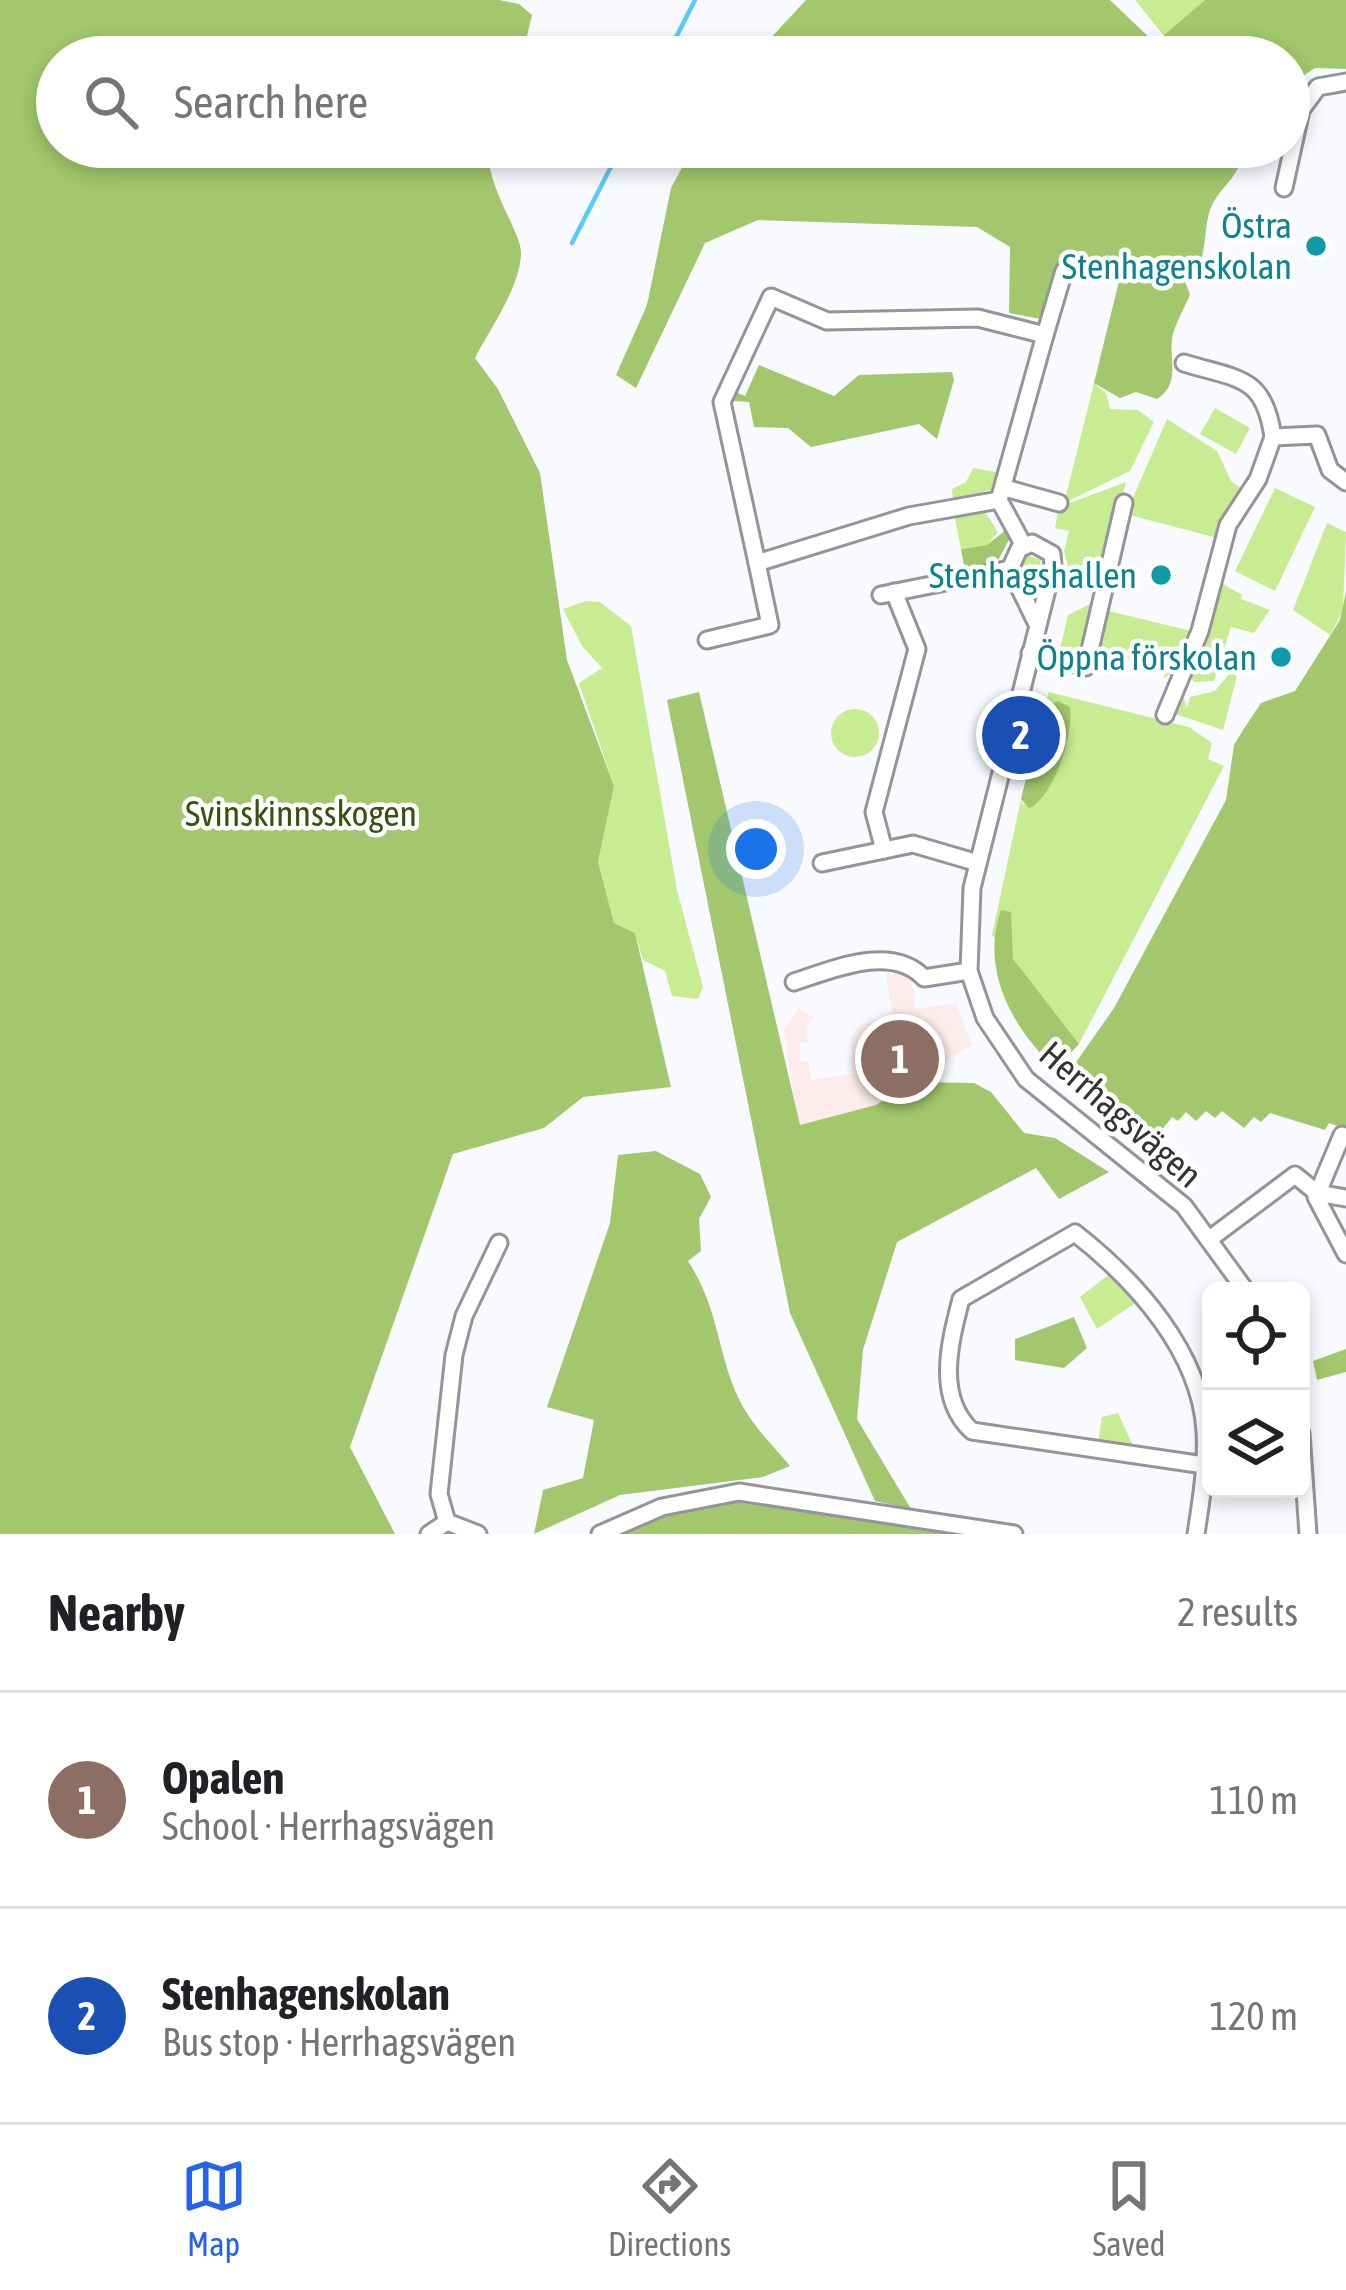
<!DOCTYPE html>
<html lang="en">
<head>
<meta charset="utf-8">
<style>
	:root { --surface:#fff; --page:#f6f6f6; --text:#202124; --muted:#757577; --line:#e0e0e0; --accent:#2563eb }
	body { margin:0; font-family:"Asap Condensed",sans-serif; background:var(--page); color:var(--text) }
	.controls { position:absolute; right:36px; bottom:36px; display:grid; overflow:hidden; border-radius:18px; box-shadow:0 6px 18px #0003 }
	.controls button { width:108px; height:108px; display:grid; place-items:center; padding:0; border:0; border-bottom:3px solid var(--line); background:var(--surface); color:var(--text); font:60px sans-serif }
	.you { position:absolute; left:756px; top:849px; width:42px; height:42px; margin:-30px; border:9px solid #fff; border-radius:50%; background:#1a73e8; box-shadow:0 0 0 18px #1a73e833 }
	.badge { display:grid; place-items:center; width:78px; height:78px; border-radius:50%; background:var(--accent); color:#fff; font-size:39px; font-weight:700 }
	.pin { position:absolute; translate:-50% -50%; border:6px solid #fff; box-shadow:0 3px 12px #0006 }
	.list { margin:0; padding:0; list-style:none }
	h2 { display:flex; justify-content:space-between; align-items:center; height:156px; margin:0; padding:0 48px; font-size:51px }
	h2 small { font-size:39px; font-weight:400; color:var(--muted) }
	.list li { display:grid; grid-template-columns:78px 1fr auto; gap:36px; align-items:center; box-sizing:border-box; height:216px; padding:0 48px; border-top:3px solid var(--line) }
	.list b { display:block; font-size:45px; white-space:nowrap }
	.list p { margin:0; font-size:39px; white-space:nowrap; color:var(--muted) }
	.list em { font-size:39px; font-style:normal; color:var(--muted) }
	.icon { flex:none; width:66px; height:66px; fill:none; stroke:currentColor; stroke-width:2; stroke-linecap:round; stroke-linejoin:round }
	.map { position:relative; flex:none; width:1346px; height:1534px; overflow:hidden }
	.search { position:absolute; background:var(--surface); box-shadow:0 6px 18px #0003; left:36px; right:36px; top:36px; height:132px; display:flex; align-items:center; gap:30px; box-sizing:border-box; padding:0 42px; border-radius:66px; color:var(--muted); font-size:45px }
	.sheet { height:588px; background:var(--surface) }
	nav { display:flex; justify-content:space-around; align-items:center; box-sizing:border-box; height:168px; border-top:3px solid var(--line); background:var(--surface); font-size:33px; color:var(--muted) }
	nav a { display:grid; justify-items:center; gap:6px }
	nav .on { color:var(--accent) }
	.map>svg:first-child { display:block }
	.education { fill:#fcecec }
	.green { fill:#c7ec92 }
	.forest { fill:#a2c76c }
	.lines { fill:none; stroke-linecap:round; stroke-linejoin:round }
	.stream { stroke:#58cbfc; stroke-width:4.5 }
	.minor-casing { stroke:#94949a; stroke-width:21 }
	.minor { stroke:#fff; stroke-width:15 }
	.culture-dot { fill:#0f9aa8; stroke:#fff; stroke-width:4.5 }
	.labels { text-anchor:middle; stroke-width:9; stroke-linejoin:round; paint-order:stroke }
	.culture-label { font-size:36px; fill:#0d838f; stroke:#fff; text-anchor:end }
	.park-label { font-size:36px; fill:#3a500f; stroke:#fff }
	.street-label { font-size:36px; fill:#333336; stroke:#fff }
</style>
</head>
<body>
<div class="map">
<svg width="1346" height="1534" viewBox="0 0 1346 1534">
	<rect width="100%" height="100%" fill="#f9faff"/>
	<path class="education" d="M 910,970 L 916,1009 L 956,1003 L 972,1045 L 801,1151 L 784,1030 L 799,1008 L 813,1017 L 806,1028 L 808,1042 L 800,1044 L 800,1061 L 808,1061 L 811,1080 L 852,1074 L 851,1039 L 858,1027 L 892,1014 L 886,974 Z"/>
	<g class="green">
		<path d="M 1135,0 L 1205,0 L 1164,36 Z"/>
		<path d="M 1094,383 L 1106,393 L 1110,409 L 1138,410 L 1154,422 L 1130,471 L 1064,503 Z"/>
		<path d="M 1215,408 L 1250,428 L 1236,454 L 1200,434 Z"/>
		<path d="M 1167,419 L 1217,451 L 1231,481 L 1243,490 L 1217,538 L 1126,514 Z"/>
		<path d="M 973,468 L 1002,473 L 997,488 L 953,500 L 952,489 L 966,482 Z"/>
		<path d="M 1126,482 L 1108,561 L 1079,581 L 1071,579 L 1064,551 L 1069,531 L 1055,528 L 1059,507 Z"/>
		<path d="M 1275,488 L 1315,507 L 1275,591 L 1235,571 Z"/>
		<path d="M 983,509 L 998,532 L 987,545 L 961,549 L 954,514 Z"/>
		<path d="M 1327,523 L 1346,532 L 1343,610 L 1330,635 L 1293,610 Z"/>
		<path d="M 1023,554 L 1041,560 L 1033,602 C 1022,586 1011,572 1023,554 Z"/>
		<path d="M 1223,584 L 1242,595 L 1241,599 L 1270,610 L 1254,633 L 1231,627 L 1214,681 L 1194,682 L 1186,671 Z"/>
		<path d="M 1098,600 L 1085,658 L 1059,653 L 1068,615 Z"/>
		<path d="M 586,601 L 600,602 L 631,626 L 677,890 L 703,987 L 698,999 L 672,996 L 665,971 L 643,960 L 635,933 L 614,923 L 598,862 L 614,786 L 579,683 L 602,668 L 582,646 L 563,609 Z"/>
		<path d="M 1105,610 L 1191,631 L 1174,671 L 1164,678 L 1166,668 L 1101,652 L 1098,663 L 1093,662 Z"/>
		<path d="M 1230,673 L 1237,676 L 1223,730 L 1172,713 L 1182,692 L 1187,708 L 1190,697 L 1215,691 Z"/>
		<path d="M 1049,692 L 1189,727 L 1212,743 L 1208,759 L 1224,766 L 1079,1044 L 992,935 L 1021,799 L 1023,805 C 1065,770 1063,753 1058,701 L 1043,709 Z"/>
		<circle cx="855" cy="733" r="24"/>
		<path d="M 1112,1272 L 1137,1302 L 1097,1329 L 1080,1297 Z"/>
		<path d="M 1118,1413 L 1135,1450 L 1098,1443 L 1102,1417 Z"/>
	</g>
	<g class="forest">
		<path d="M 0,0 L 499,0 L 519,4 L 532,15 L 522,57 L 57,57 L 57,147 L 488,147 C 486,188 523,234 521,255 C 519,289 490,329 475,358 L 498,389 L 540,473 L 567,660 L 614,786 L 598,862 L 614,923 L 635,933 L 671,1087 L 583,1097 L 544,1128 L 453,1154 L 350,1447 L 395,1534 L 0,1534 Z"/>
		<path d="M 806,0 L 1110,0 L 1155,43 L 1205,0 L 1346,0 L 1346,69 L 1315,68 L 1289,85 L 1289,57 L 753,57 Z"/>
		<path d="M 693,147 L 1259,147 L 1243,155 C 1237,178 1224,184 1213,203 C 1200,227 1212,264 1185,282 L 1190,294 C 1185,308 1174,325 1172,339 C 1169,359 1181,384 1157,399 L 1136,392 L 1120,398 L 1094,383 L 1122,269 L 1061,254 L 1040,319 L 1009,313 L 1010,247 L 977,227 L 758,220 L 705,243 L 636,388 L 616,375 L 647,305 L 671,188 Z"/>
		<path d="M 759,365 L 834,396 L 859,375 L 952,372 L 954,380 L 937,439 L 919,424 L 811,447 L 788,428 L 754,427 L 749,402 L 733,401 L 733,391 L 745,396 Z"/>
		<path d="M 1007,529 L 1011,536 L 996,564 L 965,571 L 961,549 L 987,545 Z"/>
		<path d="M 1346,592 L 1346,1129 L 1329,1123 L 1325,1130 L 1270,1113 L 1261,1122 L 1254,1117 L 1244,1128 L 1222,1111 L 1215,1118 L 1206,1111 L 1196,1121 L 1186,1112 L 1178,1121 L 1172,1117 L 1150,1145 L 1063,1081 L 1114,1008 L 1226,800 L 1234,745 L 1243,730 L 1261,703 L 1295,691 L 1340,620 Z"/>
		<path d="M 699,692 L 800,1125 L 876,1105 L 913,1082 L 974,1083 L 991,1092 L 1024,1133 L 1055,1138 L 1109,1172 L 1059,1199 L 1036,1168 L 897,1242 L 863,1350 L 857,1419 L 911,1509 L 875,1501 L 790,1313 L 667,700 Z"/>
		<path d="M 1058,701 L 1070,707 C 1074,732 1054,798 1029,808 L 1021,799 L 1043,709 Z"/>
		<path d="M 1001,910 L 1011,912 L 1013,959 L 1079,1044 L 1056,1069 C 1012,1028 980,970 1001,910 Z"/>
		<path d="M 656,1151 L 700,1174 L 711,1197 L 699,1219 L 701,1251 L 688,1261 C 721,1312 716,1355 742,1405 C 754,1427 774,1447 790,1466 L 763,1477 L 620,1495 L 534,1534 L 543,1490 L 583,1478 L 594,1420 L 547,1407 L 610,1223 L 618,1155 Z"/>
		<path d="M 1074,1317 L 1087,1348 L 1064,1368 L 1015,1360 L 1015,1339 Z"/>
		<path d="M 1346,1349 L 1346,1372 L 1317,1380 L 1313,1361 Z"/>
		<path d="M 720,1500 L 959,1534 L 614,1534 L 669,1511 Z"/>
	</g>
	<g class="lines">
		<g class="stream">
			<path d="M 666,57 L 695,0"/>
			<path d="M 572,243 L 621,147"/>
		</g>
		<g class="minor-casing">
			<g id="minor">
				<path d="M 1284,188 L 1301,110 L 1318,87 L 1346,82"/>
				<path d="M 1045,335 L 1064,271"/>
				<path d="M 1184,363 C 1239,380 1264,375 1273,437 L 1317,435 L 1330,470 L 1346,482"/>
				<path d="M 1005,488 L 1059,503"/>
				<path d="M 999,500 L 909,516 L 757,563 L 722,402 L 771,297 L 827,321 L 978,318 L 1045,335 L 999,500 L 1024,546"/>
				<path d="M 881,595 L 1010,569"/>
				<path d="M 1037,624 L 1010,569 L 1019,549 L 1032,543 L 1052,554 L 1053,566 L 972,888 L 969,971 L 985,1018 L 1026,1079 L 1184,1206 L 1246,1291"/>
				<path d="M 707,640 L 770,625 L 757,563"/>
				<path d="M 1030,653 L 1086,667 L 1124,503"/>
				<path d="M 1165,715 L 1200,631 L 1228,525 L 1258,479 L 1273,437"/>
				<path d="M 884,850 L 874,812 L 917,649 L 894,592"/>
				<path d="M 822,863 L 913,844 L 978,863"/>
				<path d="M 794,982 C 831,970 892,943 924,978 L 969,971"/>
				<path d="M 1342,1135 L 1316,1197 L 1346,1254"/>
				<path d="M 1317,1193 L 1346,1198"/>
				<path d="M 1211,1238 L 1295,1175 L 1317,1193"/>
				<path d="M 1301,1433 L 1308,1534"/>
				<path d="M 429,1534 L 447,1522"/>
				<path d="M 478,1534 L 447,1522 L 439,1494 L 454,1355 L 464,1316 L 499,1243"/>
				<path d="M 600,1534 L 662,1507 L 739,1492 L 1014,1534"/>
				<path d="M 1196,1534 C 1201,1501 1207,1465 1205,1431 C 1200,1351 1135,1280 1075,1233 L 961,1299 C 950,1342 935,1397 972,1431 L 1204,1465"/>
			</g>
		</g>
		<use href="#minor" class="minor"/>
	</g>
	<g class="culture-dot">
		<circle cx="1316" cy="246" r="12"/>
		<circle cx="1161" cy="575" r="12"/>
		<circle cx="1281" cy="657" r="12"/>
	</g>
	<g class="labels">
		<g class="culture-label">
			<text x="1292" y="238">Östra<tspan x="1292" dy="41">Stenhagenskolan</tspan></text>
			<text x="1137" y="588">Stenhagshallen</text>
			<text x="1257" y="670">Öppna förskolan</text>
		</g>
		<g class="park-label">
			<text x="301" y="826">Svinskinnsskogen</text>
		</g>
		<g class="street-label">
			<text transform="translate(1121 1114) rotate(41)" y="13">Herrhagsvägen</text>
		</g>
	</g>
</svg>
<div class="controls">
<button><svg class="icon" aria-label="locate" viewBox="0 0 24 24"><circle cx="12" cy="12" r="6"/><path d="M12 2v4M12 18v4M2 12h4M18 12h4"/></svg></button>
<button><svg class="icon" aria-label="layers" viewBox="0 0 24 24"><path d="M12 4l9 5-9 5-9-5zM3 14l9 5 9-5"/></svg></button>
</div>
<div class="you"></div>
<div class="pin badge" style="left:900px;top:1059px;background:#8d6e63">1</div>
<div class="pin badge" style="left:1021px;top:735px;background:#1a4fb4">2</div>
<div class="search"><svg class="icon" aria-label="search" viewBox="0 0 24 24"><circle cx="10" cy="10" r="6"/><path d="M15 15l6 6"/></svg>Search here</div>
</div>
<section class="sheet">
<h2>Nearby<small>2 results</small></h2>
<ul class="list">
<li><span class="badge" style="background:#8d6e63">1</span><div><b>Opalen</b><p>School · Herrhagsvägen</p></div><em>110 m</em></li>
<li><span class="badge" style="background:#1a4fb4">2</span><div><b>Stenhagenskolan</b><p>Bus stop · Herrhagsvägen</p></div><em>120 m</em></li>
</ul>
</section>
<nav>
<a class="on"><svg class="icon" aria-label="map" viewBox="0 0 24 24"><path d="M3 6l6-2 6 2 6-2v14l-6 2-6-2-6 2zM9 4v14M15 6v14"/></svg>Map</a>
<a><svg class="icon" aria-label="directions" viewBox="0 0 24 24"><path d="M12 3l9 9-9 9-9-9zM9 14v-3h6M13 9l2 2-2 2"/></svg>Directions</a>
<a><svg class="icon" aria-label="saved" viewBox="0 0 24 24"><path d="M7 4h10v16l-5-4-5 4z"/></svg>Saved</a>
</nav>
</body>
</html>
